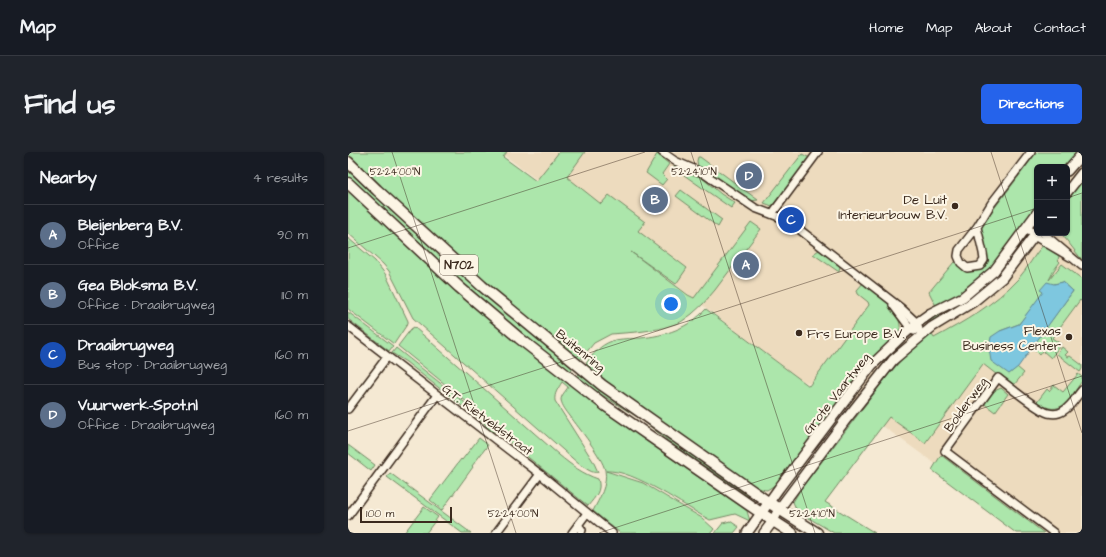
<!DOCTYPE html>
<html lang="en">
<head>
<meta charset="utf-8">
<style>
	:root { --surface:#171b24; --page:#20242c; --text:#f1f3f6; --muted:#9ea1a6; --line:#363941; --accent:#2563eb }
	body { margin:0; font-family:"Architects Daughter",sans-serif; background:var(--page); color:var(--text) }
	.controls { position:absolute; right:12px; top:12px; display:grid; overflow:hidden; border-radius:6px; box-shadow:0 1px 3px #0004 }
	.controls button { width:36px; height:36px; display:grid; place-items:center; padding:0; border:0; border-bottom:1px solid var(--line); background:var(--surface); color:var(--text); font:20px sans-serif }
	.scale { position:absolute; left:12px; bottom:10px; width:92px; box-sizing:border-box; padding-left:4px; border:2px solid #3b2a1e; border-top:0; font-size:11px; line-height:14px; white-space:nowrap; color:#3b2a1e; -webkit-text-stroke:3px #fcf5e5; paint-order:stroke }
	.you { position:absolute; left:323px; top:152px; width:14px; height:14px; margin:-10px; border:3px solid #fff; border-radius:50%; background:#1a73e8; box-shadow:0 0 0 6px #1a73e833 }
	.badge { display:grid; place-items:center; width:26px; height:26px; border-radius:50%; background:var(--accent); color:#fff; font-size:13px; font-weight:700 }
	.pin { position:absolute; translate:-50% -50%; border:2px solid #fff; box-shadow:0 1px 4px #0006 }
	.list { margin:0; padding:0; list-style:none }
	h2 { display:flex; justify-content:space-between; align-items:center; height:52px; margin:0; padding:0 16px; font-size:17px }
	h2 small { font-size:13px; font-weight:400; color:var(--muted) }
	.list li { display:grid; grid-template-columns:26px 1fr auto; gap:12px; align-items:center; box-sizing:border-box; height:60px; padding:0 16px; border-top:1px solid var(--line) }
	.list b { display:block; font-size:15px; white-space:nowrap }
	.list p { margin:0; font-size:13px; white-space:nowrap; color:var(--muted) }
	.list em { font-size:13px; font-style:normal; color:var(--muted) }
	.map { position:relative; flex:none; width:734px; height:381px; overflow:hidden; border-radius:6px }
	header { display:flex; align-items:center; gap:24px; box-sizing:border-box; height:56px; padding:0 20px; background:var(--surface); border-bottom:1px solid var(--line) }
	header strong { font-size:19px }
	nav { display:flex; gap:22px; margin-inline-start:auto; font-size:14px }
	.intro { display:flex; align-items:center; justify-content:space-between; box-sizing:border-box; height:96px; padding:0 24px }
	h1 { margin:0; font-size:28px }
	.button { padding:10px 18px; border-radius:6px; background:var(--accent); color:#fff; font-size:14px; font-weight:700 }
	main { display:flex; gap:24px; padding:0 24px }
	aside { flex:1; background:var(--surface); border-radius:6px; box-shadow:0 1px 3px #0004 }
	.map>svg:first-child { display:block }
	.built { fill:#eddbbe; fill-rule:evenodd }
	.green { fill:#ace6ab; stroke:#748864 }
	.water { fill:#7ec7df; stroke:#638892 }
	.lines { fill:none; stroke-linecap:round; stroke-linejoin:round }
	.minor-casing { stroke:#3b2a1e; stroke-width:10 }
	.major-casing { stroke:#3b2a1e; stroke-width:12 }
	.highway-casing { stroke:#3b2a1e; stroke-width:13 }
	.minor { stroke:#fcf5e5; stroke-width:7 }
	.major { stroke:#fcf5e5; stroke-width:9 }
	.highway { stroke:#fcf5e5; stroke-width:10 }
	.ticks { fill:none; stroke:#3b2a1e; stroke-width:1; stroke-opacity:0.45 }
	.poi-dot { fill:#3b2a1e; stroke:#fcf5e5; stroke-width:1.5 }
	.labels { text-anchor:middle; stroke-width:4; stroke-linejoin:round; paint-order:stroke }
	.shield { fill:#fcf5e5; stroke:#75675a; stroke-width:1 }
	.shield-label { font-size:12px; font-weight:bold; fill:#3b2a1e }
	.poi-label { font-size:13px; fill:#3b2a1e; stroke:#fcf5e5; text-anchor:end }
	.street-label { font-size:13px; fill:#3b2a1e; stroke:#fcf5e5 }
	.ticks-label { font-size:10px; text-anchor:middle; fill:#3b2a1e; stroke:#fcf5e5; stroke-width:4; stroke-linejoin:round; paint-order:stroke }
</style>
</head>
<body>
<header>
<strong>Map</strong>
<nav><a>Home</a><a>Map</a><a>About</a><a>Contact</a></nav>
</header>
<div class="intro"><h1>Find us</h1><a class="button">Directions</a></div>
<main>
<aside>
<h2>Nearby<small>4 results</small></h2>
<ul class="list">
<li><span class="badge" style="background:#5c6f8a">A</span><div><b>Bleijenberg B.V.</b><p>Office</p></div><em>90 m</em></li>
<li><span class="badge" style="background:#5c6f8a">B</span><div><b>Gea Bloksma B.V.</b><p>Office · Draaibrugweg</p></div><em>110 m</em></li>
<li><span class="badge" style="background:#1a4fb4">C</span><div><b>Draaibrugweg</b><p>Bus stop · Draaibrugweg</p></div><em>160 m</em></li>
<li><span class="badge" style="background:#5c6f8a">D</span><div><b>Vuurwerk-Spot.nl</b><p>Office · Draaibrugweg</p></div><em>160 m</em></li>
</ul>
</aside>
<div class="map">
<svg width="734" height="381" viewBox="0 0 734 381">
	<rect width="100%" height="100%" fill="#f5e9d3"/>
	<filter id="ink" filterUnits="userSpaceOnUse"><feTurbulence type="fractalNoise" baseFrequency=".025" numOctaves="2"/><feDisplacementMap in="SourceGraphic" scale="8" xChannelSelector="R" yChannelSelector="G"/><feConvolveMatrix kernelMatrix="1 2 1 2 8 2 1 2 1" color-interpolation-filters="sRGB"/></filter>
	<g filter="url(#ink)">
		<path class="built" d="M 152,0 L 734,0 L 734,381 L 683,381 L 507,254 L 452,227 ZM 689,15 L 719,15 L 719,81 L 689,81 Z"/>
		<g class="green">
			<path d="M 0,0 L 159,0 L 155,5 L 188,29 L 211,0 L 237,0 L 219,25 L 253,52 L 261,43 L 297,70 L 290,79 L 339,116 L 328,132 L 283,100 L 340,143 L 346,146 L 403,70 L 413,77 L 367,138 L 355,152 L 344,162 L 333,170 L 311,177 L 289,180 L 263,182 L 246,191 L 231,209 L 141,134 L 67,68 L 0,4 Z"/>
			<path d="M 689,0 L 730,0 L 716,15 L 689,15 L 689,53 L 646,112 L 611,143 L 588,154 L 581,140 L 606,110 C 620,122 623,118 638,109 L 639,101 L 632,75 Z"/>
			<path d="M 309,2 L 321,12 L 314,22 L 319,27 L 314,33 L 298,21 Z"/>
			<path d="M 454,2 L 462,6 L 424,54 L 416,51 Z"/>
			<path d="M 350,5 L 352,5 L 410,48 L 402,49 L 367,24 L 350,14 L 349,9 Z"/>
			<path d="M 0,13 L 227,214 L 222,220 C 145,159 71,94 0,25 Z"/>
			<path d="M 326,13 L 338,21 L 353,25 L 373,42 L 387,51 L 383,56 L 326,16 Z"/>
			<path d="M 734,28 L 734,108 L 713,81 L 719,81 L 719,47 Z"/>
			<path d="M 0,35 L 291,284 L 395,356 L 399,359 L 402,369 L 387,362 L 362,368 C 337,355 286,317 258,319 L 295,331 L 354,366 L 366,377 L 363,381 L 272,381 L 245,359 C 251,347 260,333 257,318 C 254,305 231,276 222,264 C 219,260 214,254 213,248 C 213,243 218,239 220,235 L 214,230 C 210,237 206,241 207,249 L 245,309 L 250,320 C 244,322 238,316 232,313 L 65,166 L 41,119 L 35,112 L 0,81 Z"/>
			<path d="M 333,38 L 374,68 L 370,75 L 328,44 Z"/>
			<path d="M 675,84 L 680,87 L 649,126 L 626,145 L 583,171 L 580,166 L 623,140 Z"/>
			<path d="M 0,86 L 27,109 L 38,123 L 60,169 L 60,171 L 46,192 L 0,157 Z"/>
			<path d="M 695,93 L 711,104 L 710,108 L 712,110 L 706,118 L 701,128 L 714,112 L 734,127 L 734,150 L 732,148 L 704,186 L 713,192 L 703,206 L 695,199 L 692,203 L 684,195 L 725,139 L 715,130 L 706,132 L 696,140 L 671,172 L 652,179 L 661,222 L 669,215 L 676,221 L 666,233 L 653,226 L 635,212 L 577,291 L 541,265 L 477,350 L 527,381 L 486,381 L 449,359 L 445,350 L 452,338 L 541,222 L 569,190 L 583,181 L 586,186 C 616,170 647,152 670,127 C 680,116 686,103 695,93 Z"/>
			<path d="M 471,98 L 492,114 L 491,120 L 465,102 Z"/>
			<path d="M 516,130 C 529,140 555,160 552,179 L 488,255 L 469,276 L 427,333 L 419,338 C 406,338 378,315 367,307 C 323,276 279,246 237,213 C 244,203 252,193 264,189 C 273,186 283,187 292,186 C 317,184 341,176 358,157 L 461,234 L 521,153 L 520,150 L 510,142 L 509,138 Z"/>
			<path d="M 0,160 L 45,194 L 41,199 L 0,167 Z"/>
			<path d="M 66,175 L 211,303 C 223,313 235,322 250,327 C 254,339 247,345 240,354 L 149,280 L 141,279 L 137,272 L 58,210 L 44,201 L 48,196 L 145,273 L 146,272 L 50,194 L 63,177 Z"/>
			<path d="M 714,195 L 720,200 L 717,203 L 720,205 L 722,204 L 734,213 L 734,217 L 732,220 L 709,202 Z"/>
			<path d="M 233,219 L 409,347 L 405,347 L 400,344 L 323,291 L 294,268 L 235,231 L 228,226 Z"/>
			<path d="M 730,222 L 734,225 L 734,229 C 721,247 713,267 689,250 L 699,237 L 701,239 L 706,233 L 715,240 Z"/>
			<path d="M 653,236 L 660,242 L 647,260 L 635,251 L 642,241 Z"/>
			<path d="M 131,286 L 140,293 L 124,314 L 125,315 L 94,358 L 82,348 L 113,307 L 114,308 Z"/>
			<path d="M 0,293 L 27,313 L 23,319 L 0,301 Z"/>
			<path d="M 593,303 L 696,381 L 668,381 L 584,318 Z"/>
			<path d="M 42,321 L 123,381 L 114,381 L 39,325 Z"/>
			<path d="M 76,355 L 90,365 L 78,381 L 56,381 Z"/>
			<path d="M 382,369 L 391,375 L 386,381 L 367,381 L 375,371 Z"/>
		</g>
		<path class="water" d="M 699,130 L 706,132 L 715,130 L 725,139 L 670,215 L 661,222 L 643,209 L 641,197 L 643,185 L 652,179 L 671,172 L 695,140 L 692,138 Z"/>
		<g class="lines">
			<g class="minor-casing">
				<g id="minor">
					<path d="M 314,0 L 327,9 L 355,21 L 407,56 L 436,67 L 452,78 L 553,156 L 569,171 L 573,184"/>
					<path d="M 424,62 L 470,0"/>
					<path d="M 629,75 L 635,101 L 636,108 L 632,114 L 619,116 L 613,111 L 610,104 L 611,98 L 629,75 L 643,52 L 683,0"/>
					<path d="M 680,75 L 686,84 L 722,105"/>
					<path d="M 695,81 L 734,114"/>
					<path d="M 545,153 L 563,177 L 566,179"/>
					<path d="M 0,174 L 192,322 L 264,381"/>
					<path d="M 0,257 L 39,205"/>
					<path d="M 0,364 L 89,243"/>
					<path d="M 230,373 L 234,378 L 233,381"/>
					<path d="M 148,381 L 192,322"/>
					<path d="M 224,381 L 239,361"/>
					<path d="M 706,381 L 597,299 L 650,226 C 662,235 688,257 700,261 C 705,262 711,262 715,259 C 723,255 728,245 734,238"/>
				</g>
			</g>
			<g class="major-casing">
				<g id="major">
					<path d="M 719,19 L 734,2"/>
					<path d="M 719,40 L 734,21"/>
					<path d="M 399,381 L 431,336 L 524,213 L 552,186 L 569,171 L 583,161 L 615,145 L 646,119 L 689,61"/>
					<path d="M 416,381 L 425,369 L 431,357 L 496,270 L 545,208 L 584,175 L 625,150 L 654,126 L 689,80"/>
				</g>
			</g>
			<g class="highway-casing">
				<g id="highway">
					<path d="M 0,10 L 29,38 L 134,134 L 254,233 L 420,350 L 469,381"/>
					<path d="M 0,31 L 111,135 L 171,186 L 258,254 L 413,361 L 444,381"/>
				</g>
			</g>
			<use href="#minor" class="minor"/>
			<use href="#major" class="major"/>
			<use href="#highway" class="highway"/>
		</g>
	</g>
	<path class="ticks" d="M 44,0 L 168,381M 343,0 L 467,381M 643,0 L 734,281M 719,46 L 734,41M 0,96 L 297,0M 0,279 L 689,56M 251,381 L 734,224"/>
	<g class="poi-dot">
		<circle cx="607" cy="54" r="4"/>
		<circle cx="451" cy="181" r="4"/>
		<circle cx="721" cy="185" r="4"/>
	</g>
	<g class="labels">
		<rect class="shield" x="92" y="103" width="38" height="20" rx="3"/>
		<g class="shield-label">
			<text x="111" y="117">N702</text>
		</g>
		<g class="poi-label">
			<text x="599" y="52">De Luit<tspan x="599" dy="15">Interieurbouw B.V.</tspan></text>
			<text x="713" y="183">Flexas<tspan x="713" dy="15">Business Center</tspan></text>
			<text x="459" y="186" text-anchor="start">Frs Europe B.V.</text>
		</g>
		<g class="street-label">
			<text transform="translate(233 198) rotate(39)" y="5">Buitenring</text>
			<text transform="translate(488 241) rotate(-52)" y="5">Grote Vaartweg</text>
			<text transform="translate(617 252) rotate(-54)" y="5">Bolderweg</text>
			<text transform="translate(140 267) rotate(37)" y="5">G.T. Rietveldstraat</text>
		</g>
	</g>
	<g class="ticks-label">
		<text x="47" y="23">52°24'00"N</text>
		<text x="346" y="23">52°24'10"N</text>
		<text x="165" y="365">52°24'00"N</text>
		<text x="464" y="365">52°24'10"N</text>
	</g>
</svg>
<div class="controls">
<button>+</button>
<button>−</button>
</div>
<div class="scale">100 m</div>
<div class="you"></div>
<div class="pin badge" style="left:398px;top:113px;background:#5c6f8a">A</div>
<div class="pin badge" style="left:307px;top:48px;background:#5c6f8a">B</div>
<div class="pin badge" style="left:443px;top:68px;background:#1a4fb4">C</div>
<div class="pin badge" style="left:401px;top:24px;background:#5c6f8a">D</div>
</div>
</main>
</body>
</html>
